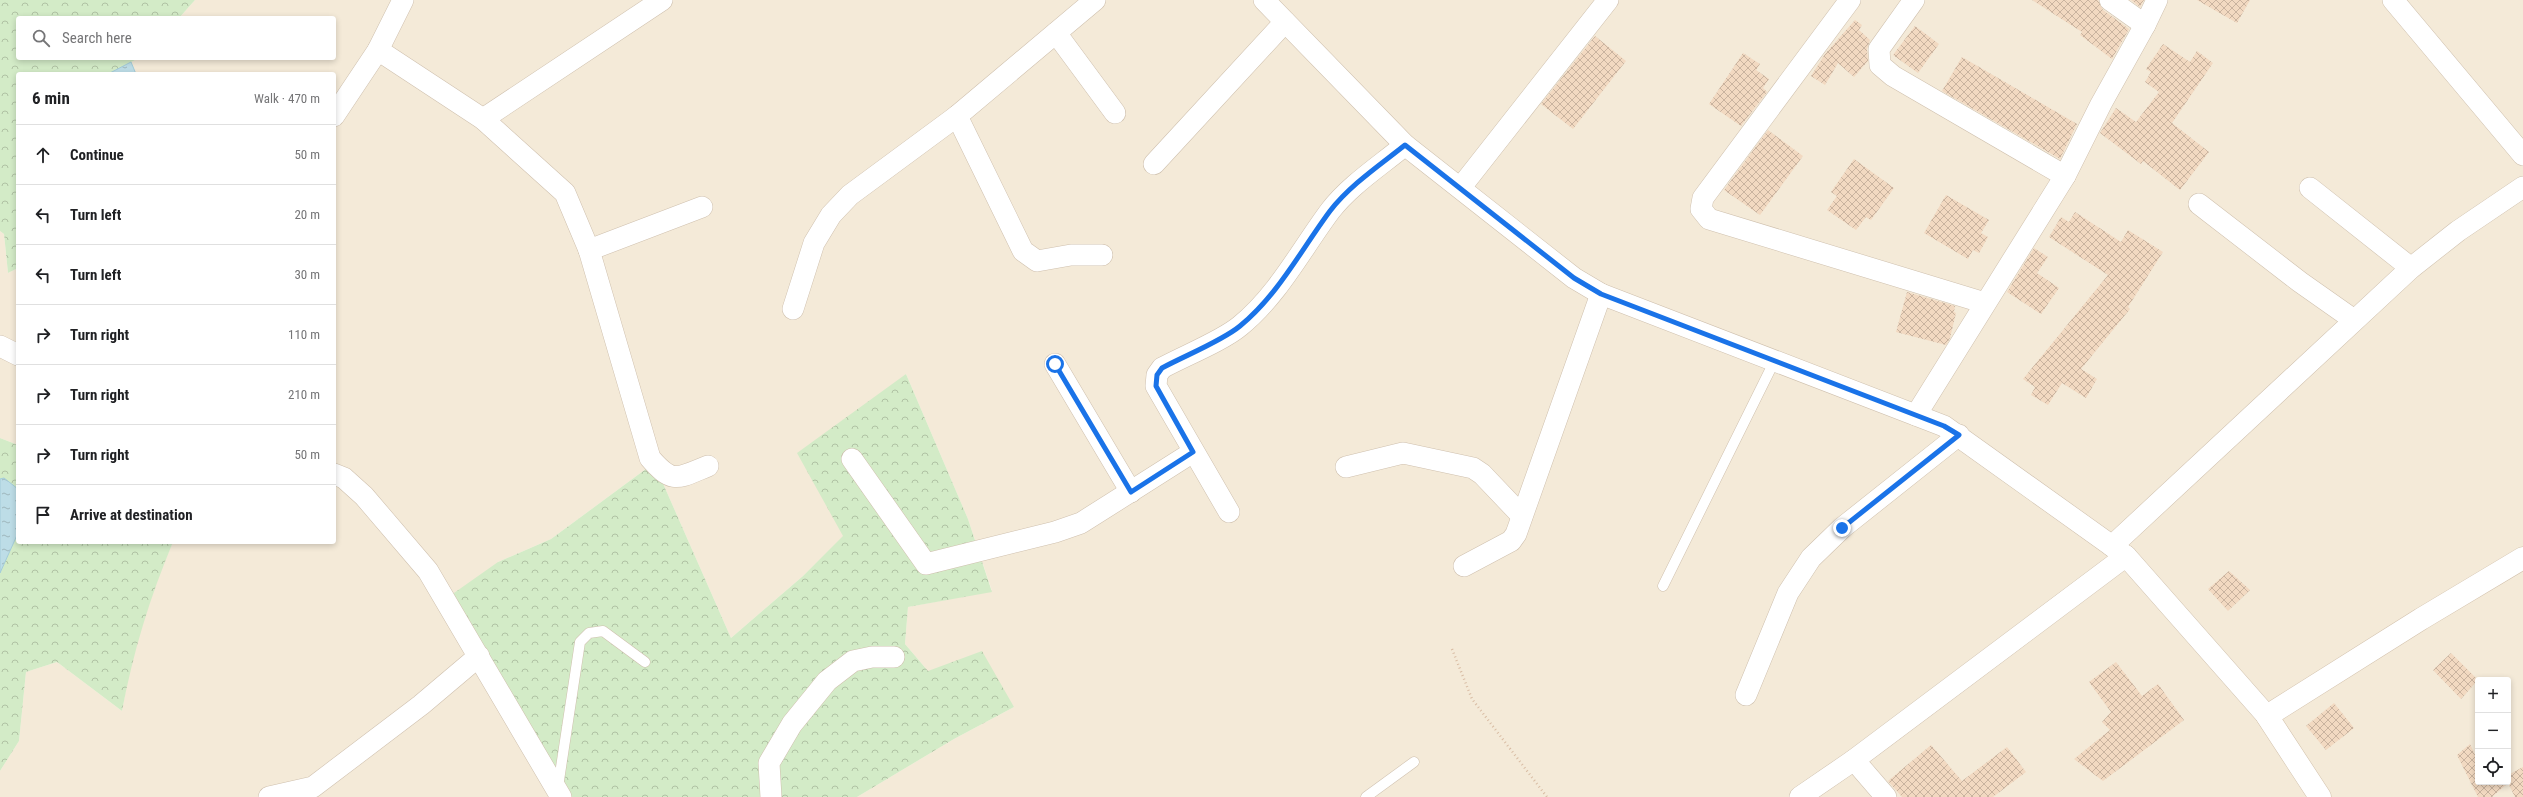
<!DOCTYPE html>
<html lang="en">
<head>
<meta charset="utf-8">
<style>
	:root { --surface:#fff; --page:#f2f2f2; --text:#202124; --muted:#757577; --line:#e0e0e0 }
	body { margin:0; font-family:"Roboto Condensed",sans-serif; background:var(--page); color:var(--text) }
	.controls { position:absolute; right:12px; bottom:12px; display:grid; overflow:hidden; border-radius:4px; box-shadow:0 2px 6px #0003 }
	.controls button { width:36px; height:36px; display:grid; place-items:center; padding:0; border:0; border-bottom:1px solid var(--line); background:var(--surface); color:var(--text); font:20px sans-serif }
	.stop { position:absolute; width:12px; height:12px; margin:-9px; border:3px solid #1a73e8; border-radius:50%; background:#fff }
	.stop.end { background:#1a73e8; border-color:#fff; box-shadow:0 1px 4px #0008 }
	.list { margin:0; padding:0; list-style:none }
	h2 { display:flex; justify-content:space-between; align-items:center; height:52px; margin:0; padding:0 16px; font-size:17px }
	h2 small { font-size:13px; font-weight:400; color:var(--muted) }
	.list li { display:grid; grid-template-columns:26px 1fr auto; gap:12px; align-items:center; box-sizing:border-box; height:60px; padding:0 16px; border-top:1px solid var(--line) }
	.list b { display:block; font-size:15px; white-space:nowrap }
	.list em { font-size:13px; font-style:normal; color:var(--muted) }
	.icon { flex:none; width:22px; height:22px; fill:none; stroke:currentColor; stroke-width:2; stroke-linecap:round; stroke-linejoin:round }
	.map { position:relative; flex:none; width:2523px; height:797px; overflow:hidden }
	.search { position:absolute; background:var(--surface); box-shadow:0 2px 6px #0003; left:16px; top:16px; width:320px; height:44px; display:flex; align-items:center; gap:10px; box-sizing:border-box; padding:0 14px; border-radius:4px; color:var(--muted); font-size:15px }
	.panel { position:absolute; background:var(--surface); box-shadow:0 2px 6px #0003; left:16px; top:72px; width:320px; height:472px; border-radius:4px }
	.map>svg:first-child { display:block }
	.residential { fill:#f4ead8; fill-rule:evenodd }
	.forest { fill:url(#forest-crowns) }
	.water { fill:url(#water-ripples); stroke:#a3ccd9 }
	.building { fill:url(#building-cross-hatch) }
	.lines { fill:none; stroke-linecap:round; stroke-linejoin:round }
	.lane-casing { stroke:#cfc0ae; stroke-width:11 }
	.street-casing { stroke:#cfc0ae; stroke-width:22 }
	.secondary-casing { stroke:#d2c1ac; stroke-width:23 }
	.path { stroke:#d8bca3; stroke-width:2.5; stroke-dasharray:1 3; stroke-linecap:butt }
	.lane { stroke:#fff; stroke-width:10 }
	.street { stroke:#fff; stroke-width:21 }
	.secondary { stroke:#fff; stroke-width:22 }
	.route { stroke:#1a73e8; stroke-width:5 }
</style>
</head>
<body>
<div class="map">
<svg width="2523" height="797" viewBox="0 0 2523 797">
	<defs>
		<pattern id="forest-crowns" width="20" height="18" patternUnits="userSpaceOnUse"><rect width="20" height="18" fill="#d3ebc7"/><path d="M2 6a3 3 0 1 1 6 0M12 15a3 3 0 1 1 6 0" fill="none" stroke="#b0c2a4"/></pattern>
		<pattern id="water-ripples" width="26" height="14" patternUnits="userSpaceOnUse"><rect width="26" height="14" fill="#bddde7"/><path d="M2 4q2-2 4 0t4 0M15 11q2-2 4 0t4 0" fill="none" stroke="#9eb7bd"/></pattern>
		<pattern id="building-cross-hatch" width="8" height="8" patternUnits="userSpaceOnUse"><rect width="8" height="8" fill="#f2d9c1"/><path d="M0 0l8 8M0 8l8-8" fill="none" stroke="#c9b39f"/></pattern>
	</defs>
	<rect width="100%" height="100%" fill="#fdf7ea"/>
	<g class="residential">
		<path d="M 195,0 L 2523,0 L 2523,797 L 857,797 L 954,739 L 1014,707 L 928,671 L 905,644 L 908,607 L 992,591 L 968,519 L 906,374 L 844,536 L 803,576 L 731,638 L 654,463 L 551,539 L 498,562 L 565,797 L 0,797 L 0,771 L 19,741 L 26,672 L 57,662 L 122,711 L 131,661 L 157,579 L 173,542 L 334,542 L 334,74 L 108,74 L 139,58 L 334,58 L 334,18 L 179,18 ZM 2478,680 L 2508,680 L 2508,782 L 2478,782 Z"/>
		<path d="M 0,231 L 4,234 L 8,273 L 18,268 L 18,445 L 0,438 Z"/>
	</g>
	<g class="forest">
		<path d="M 0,0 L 195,0 L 179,18 L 18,18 L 18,58 L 139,58 L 108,74 L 18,74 L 18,268 L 8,273 L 4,234 L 0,231 Z"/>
		<path d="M 906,374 L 968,519 L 992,592 L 908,607 L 905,644 L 928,671 L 982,651 L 1014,707 L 954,739 L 857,797 L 571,797 L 444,600 L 498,562 L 551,539 L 654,463 L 731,638 L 803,576 L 843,536 L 797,453 Z"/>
		<path d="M 0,438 L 18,445 L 18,542 L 173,542 C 150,597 133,652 122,711 L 57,662 L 26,672 L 19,741 L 0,771 Z"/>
	</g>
	<g class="water">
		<path d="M 131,62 L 136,74 L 108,74 Z"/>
		<path d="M 4,478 L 18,489 L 18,533 L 0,573 L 0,479 Z"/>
	</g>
	<g class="building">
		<path d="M 2032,0 L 2098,0 L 2103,10 L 2129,29 L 2112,59 L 2080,35 L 2082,32 Z"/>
		<path d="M 2131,0 L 2144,0 L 2140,7 Z"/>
		<path d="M 2197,0 L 2250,0 L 2237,23 Z"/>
		<path d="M 1855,20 L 1862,25 L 1859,30 L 1870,40 L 1867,49 L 1868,61 L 1854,77 L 1838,63 L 1825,85 L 1811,76 L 1825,54 Z"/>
		<path d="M 1915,26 L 1939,44 L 1918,73 L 1893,55 Z"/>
		<path d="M 1595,36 L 1626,61 L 1573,129 L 1541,104 Z"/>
		<path d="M 2163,44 L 2190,62 L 2197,51 L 2213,63 L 2172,123 L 2209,152 L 2180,190 L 2143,161 L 2141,164 L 2100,133 L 2116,108 L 2136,122 L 2159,92 L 2145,82 L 2151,72 L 2146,69 Z"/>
		<path d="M 1743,53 L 1760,64 L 1756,70 L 1769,79 L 1763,88 L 1767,92 L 1741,126 L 1709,104 Z"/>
		<path d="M 1962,57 L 2077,124 L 2060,159 L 1942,91 Z"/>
		<path d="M 1768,130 L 1803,156 L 1760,215 L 1724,190 Z"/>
		<path d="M 1854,159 L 1894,188 L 1871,220 L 1866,217 L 1856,230 L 1827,210 L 1837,196 L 1831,192 Z"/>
		<path d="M 1946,195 L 1989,220 L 1981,233 L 1988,237 L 1979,253 L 1973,250 L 1968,259 L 1924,233 Z"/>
		<path d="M 2075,212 L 2121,242 L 2128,230 L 2163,252 L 2128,307 L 2130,309 L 2081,369 L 2097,379 L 2086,398 L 2062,383 L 2048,405 L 2031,395 L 2035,387 L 2023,379 L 2108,275 L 2049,237 L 2061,217 L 2069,222 Z"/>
		<path d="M 2034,248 L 2048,257 L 2037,273 L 2059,288 L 2041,314 L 2007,292 Z"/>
		<path d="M 1907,292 L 1955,306 L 1954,312 L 1956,313 L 1950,338 L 1946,345 L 1896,332 Z"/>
		<path d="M 2229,571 L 2250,590 L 2228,611 L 2208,589 Z"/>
		<path d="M 2451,653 L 2478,680 L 2461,699 L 2433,670 Z"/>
		<path d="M 2116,662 L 2142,696 L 2158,684 L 2184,720 L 2103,781 L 2074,759 L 2110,730 L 2102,722 L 2111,712 L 2089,682 Z"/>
		<path d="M 2334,703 L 2354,728 L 2326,750 L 2306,726 Z"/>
		<path d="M 2470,744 L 2478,761 L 2478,782 L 2508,782 L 2508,775 L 2523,767 L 2523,797 L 2515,797 L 2508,783 L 2492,797 L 2478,797 L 2457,755 Z"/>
		<path d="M 1931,745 L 1962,781 L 2007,747 L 2026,772 L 1993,797 L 1902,797 L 1888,781 Z"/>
	</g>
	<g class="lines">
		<g class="lane-casing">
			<g id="lane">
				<path d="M 1663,586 L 1775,360"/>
				<path d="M 558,787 L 580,642 L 589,633 L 603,631 L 645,662"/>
				<path d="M 1366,797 L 1414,762"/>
			</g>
		</g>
		<g class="street-casing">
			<g id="street">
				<path d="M 1264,0 L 1405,145 L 1574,278 L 1601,294 L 1944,426 L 2126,556"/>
				<path d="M 1850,0 L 1703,198 L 1701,209 L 1709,219 L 1985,303"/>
				<path d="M 1914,0 L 1879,49 L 1880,65 L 1893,76 L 2065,176"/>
				<path d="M 2110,0 L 2145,25"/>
				<path d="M 2393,0 L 2523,155"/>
				<path d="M 1056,33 L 1115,113"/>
				<path d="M 378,50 L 483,119 L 565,193 L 589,250 L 650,458 C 673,485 678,478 708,466"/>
				<path d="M 334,116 L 378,50 L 403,0"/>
				<path d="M 957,116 L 1023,251 L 1037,261 L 1071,255 L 1102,255"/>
				<path d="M 483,119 L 662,0"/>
				<path d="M 1154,164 L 1285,22"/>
				<path d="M 1461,187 L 1608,0"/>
				<path d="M 2310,188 L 2411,268"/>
				<path d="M 2199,204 L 2300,282 L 2354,320"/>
				<path d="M 589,250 L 702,207"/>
				<path d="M 793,309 L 814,243 L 831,215 L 850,195 L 957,116 L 1095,0"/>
				<path d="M 0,346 L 18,355"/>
				<path d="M 1055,364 L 1131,492"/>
				<path d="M 1916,415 L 2065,176 L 2101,104 L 2145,25 L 2157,0"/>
				<path d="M 852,459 L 926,564 L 1055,532 L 1081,523 L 1193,452"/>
				<path d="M 1346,467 L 1403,453 L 1473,468 L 1482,474 L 1522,516"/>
				<path d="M 334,474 L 344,478 L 364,496 L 428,571 L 561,797"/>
				<path d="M 1229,512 L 1156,386 L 1157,375 L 1162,368 C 1184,356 1222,341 1240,326 C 1278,295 1301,250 1330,211 C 1350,185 1380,166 1405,145"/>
				<path d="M 2112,546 L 2411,268 L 2458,231 L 2523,187"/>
				<path d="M 1464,566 L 1511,541 L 1516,534 L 1601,294"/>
				<path d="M 1746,695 L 1788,593 L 1811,558 L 1842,528 L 1959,435"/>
				<path d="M 1854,760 L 1886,797"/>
				<path d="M 269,797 L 313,787 L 421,705 L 479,656"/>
				<path d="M 771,797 L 769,763 L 792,724 L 827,681 L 853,661 L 872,657 L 894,657"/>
				<path d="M 1800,797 L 1854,760 L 2126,556 L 2267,716"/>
			</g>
		</g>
		<g class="secondary-casing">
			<path id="secondary" d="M 2320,797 L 2267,716 L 2421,619 L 2523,558"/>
		</g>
		<path class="path" d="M 1452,649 L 1472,699 L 1547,797"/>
		<use href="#lane" class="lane"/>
		<use href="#street" class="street"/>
		<use href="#secondary" class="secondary"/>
	</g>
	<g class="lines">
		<path class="route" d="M 1055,364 L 1131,492 L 1193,452 L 1156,386 L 1157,375 L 1162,368 C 1184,356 1222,341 1240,326 C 1278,295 1301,250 1330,211 C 1350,185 1380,165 1405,145 L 1574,278 L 1601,294 L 1944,426 L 1959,435 L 1842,528"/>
	</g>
</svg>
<div class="controls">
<button>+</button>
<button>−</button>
<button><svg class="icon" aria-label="locate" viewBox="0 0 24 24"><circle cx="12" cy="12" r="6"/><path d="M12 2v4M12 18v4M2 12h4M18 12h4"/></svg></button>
</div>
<div class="stop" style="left:1055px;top:364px"></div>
<div class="stop end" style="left:1842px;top:528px"></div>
<div class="search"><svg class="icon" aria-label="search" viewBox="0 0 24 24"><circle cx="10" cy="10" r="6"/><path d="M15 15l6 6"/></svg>Search here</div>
<section class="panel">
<h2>6 min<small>Walk · 470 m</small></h2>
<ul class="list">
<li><svg class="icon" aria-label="ahead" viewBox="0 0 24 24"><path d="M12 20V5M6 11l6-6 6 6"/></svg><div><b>Continue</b></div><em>50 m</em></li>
<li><svg class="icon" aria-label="left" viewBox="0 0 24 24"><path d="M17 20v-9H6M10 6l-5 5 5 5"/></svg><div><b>Turn left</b></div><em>20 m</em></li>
<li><svg class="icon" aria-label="left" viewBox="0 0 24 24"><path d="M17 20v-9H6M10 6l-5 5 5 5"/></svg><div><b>Turn left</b></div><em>30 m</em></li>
<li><svg class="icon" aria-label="right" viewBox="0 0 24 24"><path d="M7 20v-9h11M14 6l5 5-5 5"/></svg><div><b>Turn right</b></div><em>110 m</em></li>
<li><svg class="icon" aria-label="right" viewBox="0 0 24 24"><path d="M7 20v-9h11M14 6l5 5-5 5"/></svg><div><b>Turn right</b></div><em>210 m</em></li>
<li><svg class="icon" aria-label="right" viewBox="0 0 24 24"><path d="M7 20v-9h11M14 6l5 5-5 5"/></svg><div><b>Turn right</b></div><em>50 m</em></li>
<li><svg class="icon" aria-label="arrive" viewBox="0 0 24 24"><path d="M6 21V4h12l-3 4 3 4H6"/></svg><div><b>Arrive at destination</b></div></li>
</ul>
</section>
</div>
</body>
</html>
